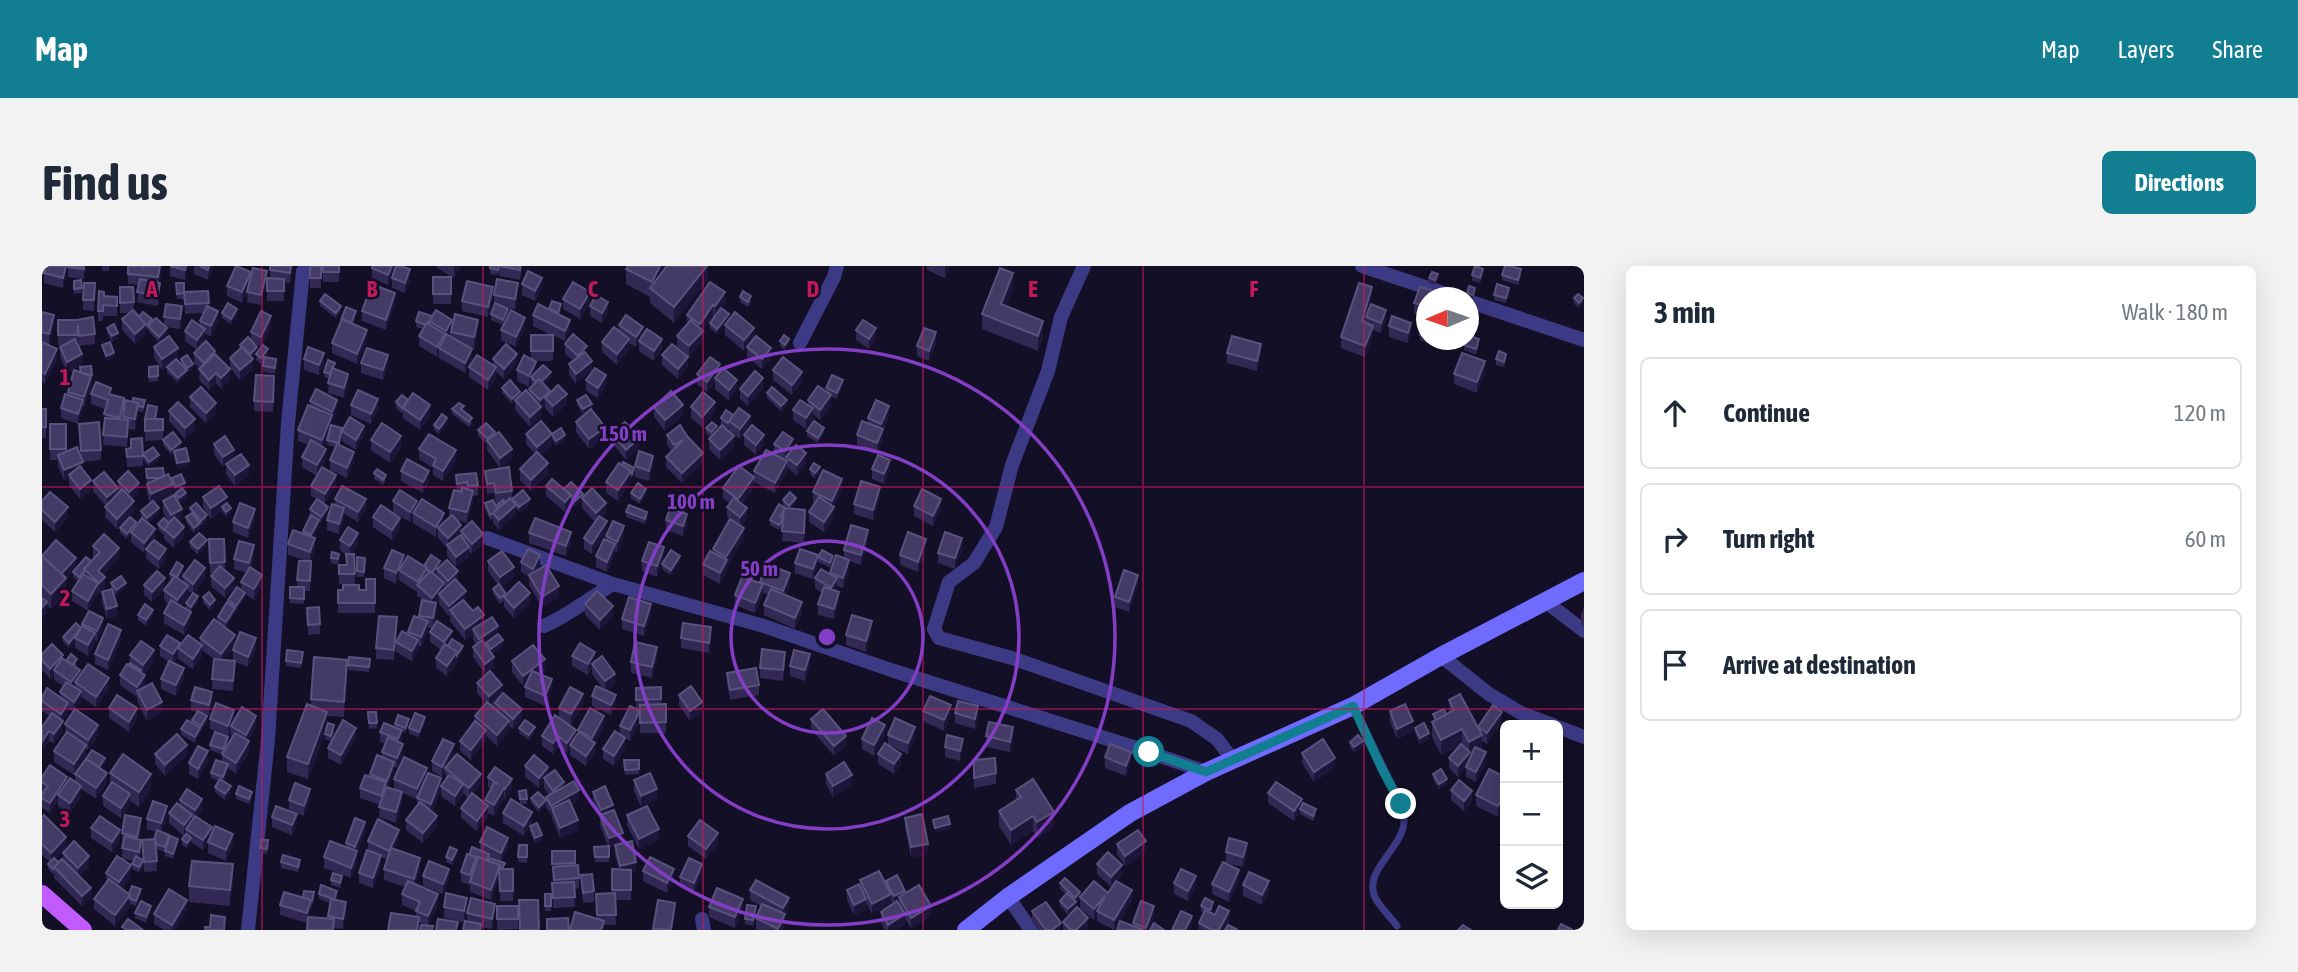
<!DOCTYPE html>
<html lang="en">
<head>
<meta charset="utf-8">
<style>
	:root { --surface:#fff; --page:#f2f2f3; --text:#1f2937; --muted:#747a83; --line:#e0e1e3; --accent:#117e91 }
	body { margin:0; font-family:"Asap Condensed",sans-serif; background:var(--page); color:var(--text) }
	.controls { position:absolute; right:21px; bottom:21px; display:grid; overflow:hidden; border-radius:10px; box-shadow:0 7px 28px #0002 }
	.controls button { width:63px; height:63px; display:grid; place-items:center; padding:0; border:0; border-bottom:2px solid var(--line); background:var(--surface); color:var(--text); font:35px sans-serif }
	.compass { position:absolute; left:1374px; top:21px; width:63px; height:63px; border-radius:50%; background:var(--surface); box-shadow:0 7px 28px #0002; rotate:268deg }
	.stop { position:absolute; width:21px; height:21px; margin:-16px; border:5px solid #117e91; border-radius:50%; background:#fff }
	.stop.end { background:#117e91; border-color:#fff; box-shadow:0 2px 7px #0008 }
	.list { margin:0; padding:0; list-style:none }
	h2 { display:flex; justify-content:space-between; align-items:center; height:91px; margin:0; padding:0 28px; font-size:30px }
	h2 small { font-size:23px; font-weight:400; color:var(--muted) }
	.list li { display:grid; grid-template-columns:46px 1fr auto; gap:21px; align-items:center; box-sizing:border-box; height:112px; margin:0 14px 14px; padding:0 14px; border:2px solid var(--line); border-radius:10px }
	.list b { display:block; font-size:26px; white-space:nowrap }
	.list em { font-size:23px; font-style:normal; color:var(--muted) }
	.icon { flex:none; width:38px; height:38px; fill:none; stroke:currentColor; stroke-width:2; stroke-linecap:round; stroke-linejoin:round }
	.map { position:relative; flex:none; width:1542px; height:664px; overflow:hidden; border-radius:10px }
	header { display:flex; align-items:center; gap:42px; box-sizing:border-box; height:98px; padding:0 35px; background:var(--accent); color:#fff }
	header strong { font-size:33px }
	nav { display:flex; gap:38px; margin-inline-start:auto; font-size:24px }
	.intro { display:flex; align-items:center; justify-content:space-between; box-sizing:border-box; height:168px; padding:0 42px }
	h1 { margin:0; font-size:49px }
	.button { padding:18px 32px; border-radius:10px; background:var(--accent); color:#fff; font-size:24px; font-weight:700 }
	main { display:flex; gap:42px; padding:0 42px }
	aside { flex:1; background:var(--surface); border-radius:10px; box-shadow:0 7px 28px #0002 }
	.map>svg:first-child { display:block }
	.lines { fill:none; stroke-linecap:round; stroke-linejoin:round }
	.lane { stroke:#3d3a85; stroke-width:7 }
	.street { stroke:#3d3a85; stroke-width:14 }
	.secondary { stroke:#6f6bff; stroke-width:18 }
	.primary { stroke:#c25bff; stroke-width:18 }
	.wall { fill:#312854; fill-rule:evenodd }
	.shaded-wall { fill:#1d163a }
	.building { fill:#433a66; stroke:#5a527e; stroke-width:2 }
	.route { stroke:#117e91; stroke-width:9 }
	.grid { fill:none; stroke:#c2185b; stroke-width:2; stroke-opacity:0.55 }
	.ring { fill:none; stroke:#843dc5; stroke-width:3.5 }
	.grid-label { font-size:23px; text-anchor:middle; font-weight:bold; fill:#c2185b; stroke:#130f26; stroke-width:5; stroke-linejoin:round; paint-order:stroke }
	.centre { fill:#843dc5; stroke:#130f26; stroke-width:3.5 }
	.ring-label { font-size:21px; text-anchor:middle; font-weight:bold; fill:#843dc5; stroke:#130f26; stroke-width:5; stroke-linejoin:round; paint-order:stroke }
</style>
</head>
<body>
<header>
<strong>Map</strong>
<nav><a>Map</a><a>Layers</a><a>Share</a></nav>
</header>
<div class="intro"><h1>Find us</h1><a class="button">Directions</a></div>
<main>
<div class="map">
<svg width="1542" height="664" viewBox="0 0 1542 664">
	<rect width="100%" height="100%" fill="#130f26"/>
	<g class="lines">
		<path class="lane" d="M 1312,440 L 1359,538 C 1361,547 1364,556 1360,565 C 1354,585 1324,606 1332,629 C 1336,640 1349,651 1355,660"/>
		<g class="street">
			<path d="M 1042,0 L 1019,51 L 1006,105 L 970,199 L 954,261 L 932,297 L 907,316 L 892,363 L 897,372 L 970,392 L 1149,455 L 1175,473 L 1191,494"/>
			<path d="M 1320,0 L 1416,32"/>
			<path d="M 1426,35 L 1542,74"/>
			<path d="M 758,77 L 792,11 L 795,0"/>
			<path d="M 445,272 L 571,318 L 722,360 L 852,405 L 1107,486 L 1164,506"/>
			<path d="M 1503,335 L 1542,365"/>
			<path d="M 502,360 C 527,349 548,332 571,318"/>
			<path d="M 1399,390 L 1447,428 L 1479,447 L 1511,459"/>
			<path d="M 1516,461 L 1542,471"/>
			<path d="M 966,631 L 989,664"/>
			<path d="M 660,653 L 662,664"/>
			<path d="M 206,664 L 226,474 L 246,157 L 261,5"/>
		</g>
		<path class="secondary" d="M 924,664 L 966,631 L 1088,547 L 1164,506 L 1311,440 L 1399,390 L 1542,315"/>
		<path class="primary" d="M 0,628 L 41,664"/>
	</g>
	<g class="wall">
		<path d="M 25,0 L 25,7 L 21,22 L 2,17 L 2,7 Z"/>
		<path d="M 26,0 L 43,0 L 42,13 L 26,11 Z"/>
		<rect x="60" y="0" width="7" height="5"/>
		<path d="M 86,0 L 120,0 L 117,17 L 118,27 L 116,40 L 95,36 L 97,19 L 86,18 Z"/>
		<path d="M 128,0 L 146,0 L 143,14 L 128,10 Z"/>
		<path d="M 152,0 L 172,0 L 166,14 L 152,8 Z"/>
		<path d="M 228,0 L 251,0 L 248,17 L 242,16 L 242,35 L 225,35 L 225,12 L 228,12 Z"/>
		<rect x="268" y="0" width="11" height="22"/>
		<rect x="281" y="0" width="16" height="16"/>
		<path d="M 352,0 L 352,6 L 346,19 L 330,12 L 330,2 Z"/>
		<path d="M 395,0 L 419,0 L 412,12 L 395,2 Z"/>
		<path d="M 448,0 L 480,0 L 478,14 L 457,10 L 457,2 L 456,9 L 448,8 Z"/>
		<path d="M 586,0 L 666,0 L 666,14 L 632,57 L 608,37 L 608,31 L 584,18 L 584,3 Z"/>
		<path d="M 885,0 L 908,0 L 903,12 L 885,4 Z"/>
		<path d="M 225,5 L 219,39 L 205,36 L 206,24 L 200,37 L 185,30 L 185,20 L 209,10 Z"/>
		<path d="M 1441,8 L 1438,17 L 1430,15 L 1430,9 Z"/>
		<path d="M 1460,9 L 1479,9 L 1476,19 L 1460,14 Z"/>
		<rect x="391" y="11" width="18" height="27"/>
		<path d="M 350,12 L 368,14 L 363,27 L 350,22 Z"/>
		<path d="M 1387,12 L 1396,13 L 1393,19 L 1387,17 Z"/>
		<path d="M 39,14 L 40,27 L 32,28 L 32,15 Z"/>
		<path d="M 668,16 L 683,37 L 676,46 L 675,68 L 668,62 L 668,57 L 672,51 L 671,50 L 660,65 L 661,75 L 647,91 L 635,80 L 635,70 L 645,59 L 645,49 Z"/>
		<path d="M 42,17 L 53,17 L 52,45 L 41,44 Z"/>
		<path d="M 134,17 L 142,17 L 142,33 L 135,33 Z"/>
		<path d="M 480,18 L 500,22 L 493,35 L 480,29 Z"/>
		<path d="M 78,21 L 91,21 L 92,45 L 97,51 L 110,57 L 122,59 L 122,51 L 140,51 L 138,63 L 124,61 L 125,67 L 117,76 L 106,65 L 106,62 L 104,64 L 104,68 L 93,78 L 80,64 L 80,53 L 87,47 L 78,47 Z"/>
		<path d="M 971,22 L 964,40 L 1001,70 L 996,85 L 940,63 L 940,48 Z"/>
		<path d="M 166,25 L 167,41 L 176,55 L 169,70 L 163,68 L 163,73 L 158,81 L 173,89 L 188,114 L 179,123 L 174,117 L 167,124 L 157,114 L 158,103 L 152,97 L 152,87 L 155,84 L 143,75 L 143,65 L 158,59 L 158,55 L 161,47 L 143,48 L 142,26 Z"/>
		<path d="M 476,27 L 473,43 L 462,41 L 466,48 L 461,59 L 449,54 L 449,48 L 452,39 L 452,29 Z"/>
		<path d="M 1425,27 L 1433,27 L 1431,34 L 1425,32 Z"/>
		<path d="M 1467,27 L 1464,37 L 1452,34 L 1452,29 Z"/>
		<path d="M 62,30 L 75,31 L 75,50 L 61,50 L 61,55 L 56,55 L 56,45 Z"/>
		<path d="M 451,31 L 446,51 L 420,45 L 420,35 Z"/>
		<path d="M 698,31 L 709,35 L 706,41 L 698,36 Z"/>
		<path d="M 1330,31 L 1326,46 L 1344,55 L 1339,67 L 1331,64 L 1331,70 L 1323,91 L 1299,82 L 1299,71 Z"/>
		<path d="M 1389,32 L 1384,50 L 1372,47 L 1372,37 Z"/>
		<path d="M 1532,32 L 1541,37 L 1537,42 L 1532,38 Z"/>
		<path d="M 521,33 L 548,37 L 538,53 L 521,43 Z"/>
		<path d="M 278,35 L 299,45 L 294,52 L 278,40 Z"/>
		<path d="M 353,37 L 344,64 L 320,55 L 320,45 Z"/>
		<path d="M 548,40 L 566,46 L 560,57 L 548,50 Z"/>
		<path d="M 507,43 L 519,44 L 517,48 L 528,64 L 523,75 L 511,69 L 511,95 L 493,95 L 494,106 L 509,111 L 502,119 L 508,127 L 525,138 L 511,151 L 503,142 L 503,139 L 499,144 L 499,151 L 488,161 L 473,144 L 473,135 L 470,138 L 460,127 L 460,122 L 478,130 L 487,127 L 487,123 L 491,119 L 489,116 L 487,121 L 475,115 L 475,104 L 489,93 L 489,69 L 509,69 L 491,60 L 491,49 Z"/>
		<path d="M 0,46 L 12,59 L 7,78 L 0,76 L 15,94 L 3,118 L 0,116 Z"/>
		<path d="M 377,46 L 410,59 L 436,64 L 432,82 L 425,80 L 430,93 L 423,107 L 397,92 L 397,88 L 395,91 L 377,80 L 377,70 L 381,63 L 374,61 L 374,55 Z"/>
		<path d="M 180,47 L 195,48 L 189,58 L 180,52 Z"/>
		<path d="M 314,50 L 311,58 L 325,75 L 315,98 L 290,87 L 290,77 Z"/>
		<path d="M 16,54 L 53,68 L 53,78 L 37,80 L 36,69 L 35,78 L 40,99 L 25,106 L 18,91 L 18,81 L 21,79 L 16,79 Z"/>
		<path d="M 577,59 L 601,70 L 620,83 L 612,95 L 597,85 L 597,76 L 594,81 L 587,77 L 587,83 L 575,99 L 560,86 L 560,76 L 577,65 Z"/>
		<path d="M 683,59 L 712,72 L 729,93 L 720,103 L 705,91 L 705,81 L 702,85 L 683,69 Z"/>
		<path d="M 229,60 L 219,81 L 212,77 L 215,86 L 226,88 L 224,91 L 234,98 L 233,108 L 221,106 L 222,94 L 219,98 L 214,94 L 215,87 L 210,92 L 211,103 L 198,114 L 188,102 L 188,92 L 198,82 L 198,79 L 209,74 L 209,66 Z"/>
		<path d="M 1347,60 L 1369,67 L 1366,77 L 1347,71 Z"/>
		<path d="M 65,62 L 76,72 L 70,76 L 65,67 Z"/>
		<path d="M 483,62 L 474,81 L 459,74 L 459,64 Z"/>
		<path d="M 1384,63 L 1384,74 L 1389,74 L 1388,78 L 1378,74 L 1378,69 Z"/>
		<path d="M 814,64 L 834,73 L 827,83 L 814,74 Z"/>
		<path d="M 1412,74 L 1422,74 L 1419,81 L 1412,78 Z"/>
		<path d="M 738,75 L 747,78 L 743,84 L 738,80 Z"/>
		<path d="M 894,77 L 887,95 L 875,90 L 875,80 Z"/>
		<path d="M 523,78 L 545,88 L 534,118 L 527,109 L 527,98 L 531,95 L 523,88 Z"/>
		<path d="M 1437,78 L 1434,89 L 1422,84 L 1422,79 Z"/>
		<path d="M 112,81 L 136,92 L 135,93 L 139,97 L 139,93 L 151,103 L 145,106 L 145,109 L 136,117 L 125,106 L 125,101 L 129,98 L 120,104 L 112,91 Z"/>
		<path d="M 1185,87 L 1219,88 L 1215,105 L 1185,97 Z"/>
		<path d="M 620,89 L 646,101 L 636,113 L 620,99 Z"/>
		<path d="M 262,93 L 282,97 L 277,109 L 262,104 Z"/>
		<path d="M 451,93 L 475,98 L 462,113 L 454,106 L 454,112 L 446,124 L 427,111 L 427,101 L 451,99 Z"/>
		<path d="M 1454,93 L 1464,93 L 1462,101 L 1454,99 Z"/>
		<path d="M 319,97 L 346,99 L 341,114 L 319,107 Z"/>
		<path d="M 116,100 L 116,115 L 107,116 L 107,101 Z"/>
		<path d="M 293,103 L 306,118 L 302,132 L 286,127 L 287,113 L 282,111 L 282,106 Z"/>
		<path d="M 731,104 L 760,116 L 750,129 L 731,114 Z"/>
		<path d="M 678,106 L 695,124 L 687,135 L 673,123 L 673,116 L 665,126 L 655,118 L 655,108 Z"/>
		<path d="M 1443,106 L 1435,127 L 1412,118 L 1412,108 Z"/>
		<path d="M 50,109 L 49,120 L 42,141 L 41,141 L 41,144 L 36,158 L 19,152 L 19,142 L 26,129 L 26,126 Z"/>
		<path d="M 544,114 L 564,120 L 556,132 L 544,125 Z"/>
		<path d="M 801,119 L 795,133 L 789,130 L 789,140 L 778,154 L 771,148 L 771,153 L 764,163 L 751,154 L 751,144 L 766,139 L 766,134 L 784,126 L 784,122 Z"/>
		<path d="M 232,121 L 231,146 L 212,145 L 212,135 Z"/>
		<path d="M 721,122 L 706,140 L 698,133 L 698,123 Z"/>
		<path d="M 725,127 L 745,139 L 739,145 L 725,132 Z"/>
		<path d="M 49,128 L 69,129 L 82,140 L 103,139 L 101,146 L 96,145 L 93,164 L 86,163 L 85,181 L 61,179 L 63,143 L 49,138 Z"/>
		<path d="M 148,131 L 174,148 L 164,157 L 148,141 Z"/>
		<path d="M 366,134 L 388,149 L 378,164 L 361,152 L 361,146 L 360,147 L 354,142 L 354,136 Z"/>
		<path d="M 535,134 L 550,143 L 541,148 L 535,139 Z"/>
		<path d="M 268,135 L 295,144 L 290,156 L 290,159 L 322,170 L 314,184 L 300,175 L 300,170 L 297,179 L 312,196 L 305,212 L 288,204 L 288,194 L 294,181 L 285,179 L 286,169 L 281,181 L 284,193 L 275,209 L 294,219 L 283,238 L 279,236 L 286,246 L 279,256 L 277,255 L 277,259 L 271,271 L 273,283 L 268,295 L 269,306 L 268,325 L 262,325 L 262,338 L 248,337 L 248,321 L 255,321 L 257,295 L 265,295 L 246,289 L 246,278 L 261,268 L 261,265 L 271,250 L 268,248 L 268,243 L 275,233 L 269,230 L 269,220 L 275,210 L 260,201 L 260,191 L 267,179 L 256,175 L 256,164 L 268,140 Z"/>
		<path d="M 309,139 L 336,143 L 329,158 L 309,149 Z"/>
		<path d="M 612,141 L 641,149 L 623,165 L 612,151 Z"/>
		<path d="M 649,141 L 673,146 L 660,161 L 649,152 Z"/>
		<rect x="0" y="143" width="4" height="29"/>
		<path d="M 410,143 L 430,157 L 427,161 L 410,148 Z"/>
		<path d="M 127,145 L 153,164 L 143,173 L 127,155 Z"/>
		<path d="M 115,147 L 114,153 L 121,153 L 121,174 L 139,181 L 136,184 L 147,200 L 135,202 L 132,187 L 129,189 L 121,179 L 121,174 L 103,175 L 103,153 Z"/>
		<path d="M 847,150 L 841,165 L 841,174 L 835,187 L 815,179 L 815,169 L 826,158 L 826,152 Z"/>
		<path d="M 679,152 L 708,160 L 698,173 L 687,165 L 687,160 L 686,162 L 679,158 Z"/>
		<path d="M 534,156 L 563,171 L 547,183 L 534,166 Z"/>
		<path d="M 405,157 L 397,168 L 392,164 L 392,159 Z"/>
		<path d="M 8,158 L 24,158 L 24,186 L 39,190 L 37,158 L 59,184 L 59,194 L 41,196 L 41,204 L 49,225 L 38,233 L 27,219 L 27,212 L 22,214 L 16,200 L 16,194 L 8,194 Z"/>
		<path d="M 664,162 L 675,165 L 692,180 L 678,194 L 667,183 L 667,173 L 669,171 L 664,167 Z"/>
		<path d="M 436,164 L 453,169 L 470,194 L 458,202 L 445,184 L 445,178 L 436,170 Z"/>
		<path d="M 765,165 L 782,167 L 776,177 L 765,170 Z"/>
		<path d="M 570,167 L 597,182 L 584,194 L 570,177 Z"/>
		<path d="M 484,168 L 510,168 L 523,174 L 514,180 L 510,173 L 510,179 L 498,189 L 506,208 L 489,225 L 478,214 L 478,203 L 493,188 L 484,178 Z"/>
		<path d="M 625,169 L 661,197 L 640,217 L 624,201 L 624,191 L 630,186 L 625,179 Z"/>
		<path d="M 702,169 L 722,179 L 714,189 L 702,179 Z"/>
		<path d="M 329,174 L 359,181 L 348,197 L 329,184 Z"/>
		<path d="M 172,178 L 207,209 L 193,220 L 184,208 L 184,199 L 181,201 L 172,188 Z"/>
		<path d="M 732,178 L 751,182 L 764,197 L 755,210 L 745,201 L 745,205 L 733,227 L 712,216 L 712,222 L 700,238 L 705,253 L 699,260 L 702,272 L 685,300 L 685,304 L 678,318 L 661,309 L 661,298 L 671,286 L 671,283 L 688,253 L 685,251 L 685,241 L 688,237 L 681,232 L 681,222 L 712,211 L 712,205 L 732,188 Z"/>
		<path d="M 84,183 L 101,190 L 101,200 L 85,201 Z"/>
		<path d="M 377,183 L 414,194 L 401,215 L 391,209 L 391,202 L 377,193 Z"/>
		<path d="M 101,188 L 117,194 L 107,201 L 101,193 Z"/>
		<path d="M 577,197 L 592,207 L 589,212 L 589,215 L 576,235 L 564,227 L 564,216 Z"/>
		<path d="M 593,200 L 611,200 L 607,215 L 593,211 Z"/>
		<path d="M 104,203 L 122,210 L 130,216 L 130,212 L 143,222 L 141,223 L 144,232 L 137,237 L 140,253 L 136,255 L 142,271 L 132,282 L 122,273 L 122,269 L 116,263 L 116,258 L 127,257 L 121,246 L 121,235 L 133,230 L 133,228 L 138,224 L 133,226 L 131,219 L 131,228 L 113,237 L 117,247 L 106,257 L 113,273 L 112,274 L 124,293 L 117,303 L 104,293 L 104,284 L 102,287 L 89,276 L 89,268 L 85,273 L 78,267 L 78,262 L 94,259 L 102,253 L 99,250 L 99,245 L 108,237 L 105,228 L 105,218 L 106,217 L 105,217 Z"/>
		<path d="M 768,203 L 778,206 L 773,213 L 768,208 Z"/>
		<path d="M 830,203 L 848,204 L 842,218 L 830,213 Z"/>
		<path d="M 359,205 L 387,215 L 381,227 L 359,215 Z"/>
		<path d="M 443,205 L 470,225 L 470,233 L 488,238 L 477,246 L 474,242 L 474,249 L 457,264 L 451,257 L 451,253 L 448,254 L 443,242 L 443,237 L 455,242 L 455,239 L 456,237 L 454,238 L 452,227 L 445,228 Z"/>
		<path d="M 332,207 L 344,214 L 341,219 L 332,213 Z"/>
		<path d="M 414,209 L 436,219 L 436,229 L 431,230 L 431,235 L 425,257 L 414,254 L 419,265 L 441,278 L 430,288 L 427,285 L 427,291 L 414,301 L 405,290 L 405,282 L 396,272 L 396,267 L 394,271 L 371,257 L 371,251 L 368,256 L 351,246 L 351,235 L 375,241 L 402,256 L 407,252 L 407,242 L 415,225 Z"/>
		<path d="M 51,215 L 76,221 L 76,215 L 97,227 L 90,233 L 92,246 L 75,263 L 63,251 L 64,240 L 51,225 Z"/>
		<path d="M 504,220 L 522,223 L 541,231 L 564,248 L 560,252 L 565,266 L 550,288 L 542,283 L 542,272 L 553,256 L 540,242 L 540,234 L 533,240 L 529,235 L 529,239 L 523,246 L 504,230 Z"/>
		<path d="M 800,224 L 792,241 L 792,251 L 782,266 L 767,256 L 767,246 L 773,237 L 771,236 L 771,226 Z"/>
		<path d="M 589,227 L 604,228 L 598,238 L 589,232 Z"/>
		<path d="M 161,231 L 185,237 L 189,247 L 184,251 L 180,245 L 169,253 L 161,241 Z"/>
		<path d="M 838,231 L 831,254 L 812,248 L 812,238 Z"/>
		<path d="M 293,233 L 324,244 L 316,256 L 302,248 L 302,252 L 297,268 L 285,264 L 285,254 L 293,238 Z"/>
		<path d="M 741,234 L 754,237 L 749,243 L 763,255 L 762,277 L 740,275 L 742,250 L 740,253 L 741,259 L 737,264 L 728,259 L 728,254 L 744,243 L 741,240 Z"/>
		<path d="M 0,235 L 26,252 L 13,266 L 0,254 Z"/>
		<path d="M 872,240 L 899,243 L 891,260 L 872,250 Z"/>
		<path d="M 148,242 L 165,255 L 159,260 L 158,258 L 158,262 L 152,267 L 144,256 L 144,251 L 149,248 Z"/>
		<path d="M 584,246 L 605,251 L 603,258 L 584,251 Z"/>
		<path d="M 331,251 L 358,262 L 350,274 L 331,261 Z"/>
		<path d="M 213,253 L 206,272 L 191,266 L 191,256 Z"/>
		<path d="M 624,254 L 645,259 L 641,270 L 624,264 Z"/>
		<path d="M 487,267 L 529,276 L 524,290 L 487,277 Z"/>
		<path d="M 564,270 L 582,270 L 575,286 L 573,285 L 573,288 L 565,306 L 554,301 L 554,290 L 564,274 Z"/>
		<path d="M 167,273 L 182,273 L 183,304 L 192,322 L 183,332 L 169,320 L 169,310 L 172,307 L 168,307 Z"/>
		<path d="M 298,274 L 316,277 L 310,288 L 312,288 L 313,318 L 297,318 L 297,299 L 305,299 L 304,289 L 298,284 Z"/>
		<path d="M 826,274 L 819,299 L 807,295 L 807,304 L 801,322 L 795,320 L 793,325 L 797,336 L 792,353 L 776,349 L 776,338 L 780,327 L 773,322 L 773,312 L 788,308 L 802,292 L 802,284 Z"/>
		<path d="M 148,276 L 165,279 L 156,289 L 148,281 Z"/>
		<path d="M 51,280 L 77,292 L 61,309 L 63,321 L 57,327 L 56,326 L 46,345 L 30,335 L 30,325 L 36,315 L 31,311 L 31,306 L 33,303 L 24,313 L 24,327 L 9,343 L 5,339 L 5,347 L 0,352 L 0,289 L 34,303 L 49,295 L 53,292 L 51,290 Z"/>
		<path d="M 920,282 L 913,303 L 896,297 L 896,287 Z"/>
		<path d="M 884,283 L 876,306 L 858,299 L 858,289 Z"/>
		<path d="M 212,289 L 209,301 L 220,319 L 212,334 L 203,328 L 203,332 L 193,345 L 193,347 L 184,361 L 176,356 L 176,351 L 186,337 L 186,334 L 199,325 L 199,316 L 205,307 L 192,303 L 192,293 Z"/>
		<path d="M 315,291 L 323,292 L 322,311 L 315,311 Z"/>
		<path d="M 622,291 L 615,311 L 600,305 L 600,295 Z"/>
		<path d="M 776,291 L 791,295 L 788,302 L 776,296 Z"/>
		<path d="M 289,292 L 297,293 L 296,299 L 289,297 Z"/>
		<path d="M 446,295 L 472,311 L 459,321 L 464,328 L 488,338 L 472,352 L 462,341 L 462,335 L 458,338 L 451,328 L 451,323 L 456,319 L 446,305 Z"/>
		<path d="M 638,295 L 629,309 L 620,303 L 620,298 Z"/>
		<path d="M 362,296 L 382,300 L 398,300 L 416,316 L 424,335 L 423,336 L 431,345 L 456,368 L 461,379 L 450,388 L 452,401 L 443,408 L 431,391 L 431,381 L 434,378 L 431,373 L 431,368 L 423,374 L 408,355 L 408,349 L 407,350 L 397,338 L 397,334 L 394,338 L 394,347 L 392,360 L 410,374 L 421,385 L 415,394 L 415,397 L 405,410 L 394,402 L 394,392 L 399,384 L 388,376 L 388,366 L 390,362 L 386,362 L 386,366 L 379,381 L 376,380 L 376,384 L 370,395 L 354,386 L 354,376 L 366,368 L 366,366 L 377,352 L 380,334 L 381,334 L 375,330 L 375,326 L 357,314 L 357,311 L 354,318 L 342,312 L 342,302 Z"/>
		<path d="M 479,296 L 498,299 L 496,304 L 517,331 L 500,341 L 487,319 L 487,311 L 479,306 Z"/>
		<path d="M 753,297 L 776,299 L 771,313 L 753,307 Z"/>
		<path d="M 141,305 L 137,313 L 141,316 L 141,310 L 163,312 L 152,327 L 156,335 L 149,346 L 149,356 L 142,369 L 122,357 L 122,347 L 127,338 L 122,334 L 122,324 L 130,314 L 128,313 L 128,308 ZM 146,325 L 151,328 L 144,337 L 144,343 L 139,340 L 146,330 Z"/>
		<path d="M 333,313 L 333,347 L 296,347 L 296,324 L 324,324 Z"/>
		<path d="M 718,316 L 748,318 L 744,329 L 760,347 L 753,363 L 722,349 L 722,339 L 726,329 L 721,327 L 713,347 L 693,339 L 693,329 L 718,318 Z"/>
		<path d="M 69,317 L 84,322 L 74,329 L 70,324 L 75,350 L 65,353 L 60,336 L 60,326 L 69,323 Z"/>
		<path d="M 102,319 L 123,323 L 110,336 L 102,329 Z"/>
		<path d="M 1096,319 L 1087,346 L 1073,341 L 1073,331 Z"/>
		<path d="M 161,331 L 173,339 L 168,344 L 161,337 Z"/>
		<path d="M 543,338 L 571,350 L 558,364 L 543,349 Z"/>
		<path d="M 1542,341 L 1542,360 L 1539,358 L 1539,348 Z"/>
		<path d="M 265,342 L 278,358 L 278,368 L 266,369 Z"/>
		<path d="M 609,348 L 602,370 L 580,363 L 580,353 Z"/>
		<path d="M 96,349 L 111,349 L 104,360 L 96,354 Z"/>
		<path d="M 40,358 L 61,362 L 55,375 L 53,375 L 53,378 L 46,390 L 33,382 L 33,375 L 27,382 L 21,376 L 21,371 L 39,362 Z"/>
		<path d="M 355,361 L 352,394 L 334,393 L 334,382 Z"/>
		<path d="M 830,366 L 824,386 L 804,379 L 804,369 Z"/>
		<path d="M 158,372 L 193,378 L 214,383 L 206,401 L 193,396 L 191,425 L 170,423 L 172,393 L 160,384 L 160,390 L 151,403 L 136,393 L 136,390 L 132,397 L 142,412 L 134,430 L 119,423 L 119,413 L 127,396 L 118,390 L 118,380 L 138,380 L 158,378 ZM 192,381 L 191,384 L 191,395 L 182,394 Z"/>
		<path d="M 639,372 L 669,372 L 667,387 L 639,382 Z"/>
		<path d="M 79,374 L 66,404 L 53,398 L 53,388 Z"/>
		<path d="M 0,388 L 21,393 L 35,398 L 33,401 L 38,409 L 67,422 L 54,441 L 39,431 L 39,436 L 33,443 L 56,469 L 46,484 L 44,483 L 44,489 L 32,509 L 12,496 L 12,485 L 24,469 L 23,458 L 31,446 L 26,442 L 26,447 L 21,455 L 21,465 L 12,478 L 7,475 L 0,486 L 0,461 L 8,450 L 0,445 L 0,431 L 18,431 L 18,426 L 21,420 L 12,414 L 12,409 L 8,413 L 0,404 Z"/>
		<path d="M 88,389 L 112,394 L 101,409 L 103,420 L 101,422 L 120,447 L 105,455 L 95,435 L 95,431 L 78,419 L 78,409 L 88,397 Z"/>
		<path d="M 530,390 L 553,395 L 573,418 L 564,425 L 574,440 L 569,449 L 550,440 L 550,430 L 561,423 L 550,408 L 550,402 L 546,409 L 530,400 Z"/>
		<path d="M 261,391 L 259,402 L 244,400 L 244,395 Z"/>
		<path d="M 307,391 L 328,393 L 327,406 L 306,404 Z"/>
		<path d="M 615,391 L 610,412 L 589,407 L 589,396 Z"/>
		<path d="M 470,395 L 503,403 L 497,408 L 510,423 L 503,440 L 483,431 L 483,421 L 484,417 L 481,420 L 470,406 Z"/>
		<path d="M 743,396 L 741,415 L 718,412 L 718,402 Z"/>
		<path d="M 768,399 L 763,415 L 748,410 L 748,400 Z"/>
		<path d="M 685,407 L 717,419 L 717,429 L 688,434 L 685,417 Z"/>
		<path d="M 305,409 L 302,451 L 285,450 L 285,461 L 292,465 L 289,475 L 283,473 L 285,462 L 266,513 L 245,506 L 245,491 L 269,440 L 269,433 Z"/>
		<path d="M 435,417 L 460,428 L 480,453 L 471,463 L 467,460 L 467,466 L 455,480 L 444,470 L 444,474 L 429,494 L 418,485 L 418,475 L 433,455 L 433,450 L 444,437 L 435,427 Z"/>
		<path d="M 619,421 L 619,438 L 624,438 L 624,467 L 598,467 L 598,444 L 596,444 L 598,455 L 588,475 L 583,472 L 583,482 L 572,500 L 561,493 L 561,483 L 578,468 L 578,460 L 594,443 L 594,422 Z"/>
		<path d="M 637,429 L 660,446 L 648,455 L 637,439 Z"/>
		<path d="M 149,434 L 170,436 L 167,449 L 161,448 L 165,455 L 159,465 L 158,464 L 158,467 L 153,477 L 139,469 L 139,463 L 150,458 L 150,454 L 155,446 L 149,445 Z"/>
		<path d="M 1407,434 L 1436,461 L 1460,456 L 1445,478 L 1440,475 L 1440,484 L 1444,496 L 1434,516 L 1424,511 L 1424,502 L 1416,511 L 1407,502 L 1407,492 L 1421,480 L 1420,478 L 1399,489 L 1390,471 L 1390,456 L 1392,455 L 1391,448 L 1404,448 L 1407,447 Z"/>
		<path d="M 541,438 L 529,459 L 517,452 L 517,442 Z"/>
		<path d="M 67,442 L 95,453 L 87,466 L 67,452 Z"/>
		<path d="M 881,445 L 909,450 L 902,465 L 881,455 Z"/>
		<path d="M 1348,445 L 1371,466 L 1355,473 L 1348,456 Z"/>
		<path d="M 326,446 L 334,446 L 335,462 L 327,463 Z"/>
		<path d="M 913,447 L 936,451 L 933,463 L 913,457 Z"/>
		<path d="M 168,453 L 192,454 L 214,460 L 206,475 L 207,486 L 194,508 L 186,502 L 182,515 L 189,525 L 183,534 L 173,526 L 173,521 L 177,515 L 169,512 L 169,507 L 180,496 L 180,488 L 168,484 L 168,479 L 186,476 L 184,481 L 190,471 L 189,471 L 189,464 L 186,471 L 168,463 Z"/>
		<path d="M 769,453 L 804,480 L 792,490 L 769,463 Z"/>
		<path d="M 383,456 L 377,471 L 367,468 L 367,462 Z"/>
		<path d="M 353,458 L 367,458 L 363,467 L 360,466 L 360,474 L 359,477 L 361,488 L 355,502 L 352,501 L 352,506 L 346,522 L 352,523 L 352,513 L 385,509 L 399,523 L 390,546 L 395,560 L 381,577 L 364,564 L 364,554 L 375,539 L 375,533 L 360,527 L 360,537 L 354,557 L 337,551 L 338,539 L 318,532 L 318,522 L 328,510 L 328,508 L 340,491 L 340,486 L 344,478 L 338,476 L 338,466 L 353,461 Z"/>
		<path d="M 562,461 L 553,477 L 553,487 L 544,500 L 528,489 L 528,482 L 525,487 L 516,481 L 511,488 L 500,480 L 500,470 L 534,471 L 536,467 L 536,464 Z"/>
		<path d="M 477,462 L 493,466 L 487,474 L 477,467 Z"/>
		<path d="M 1373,462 L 1387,473 L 1378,478 L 1373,467 Z"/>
		<path d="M 843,469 L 832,490 L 820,483 L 820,473 Z"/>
		<path d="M 846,469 L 873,471 L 866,488 L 846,479 Z"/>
		<path d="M 944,470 L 971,471 L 968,486 L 944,481 Z"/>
		<path d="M 314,472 L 299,499 L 286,492 L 286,482 Z"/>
		<path d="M 1308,476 L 1321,480 L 1312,486 L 1308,481 Z"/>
		<path d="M 903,481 L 921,483 L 918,495 L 903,491 Z"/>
		<path d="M 1260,487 L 1293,502 L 1272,516 L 1260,497 Z"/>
		<path d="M 113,488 L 145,489 L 123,510 L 113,498 Z"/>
		<path d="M 412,488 L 407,498 L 439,518 L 431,528 L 443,537 L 443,534 L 449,523 L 446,521 L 446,511 L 470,523 L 463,533 L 462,532 L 452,550 L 446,547 L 446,550 L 435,565 L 419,552 L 419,542 L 426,532 L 421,527 L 413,540 L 399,530 L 399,520 L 404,513 L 403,505 L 400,511 L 390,505 L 390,495 Z"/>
		<path d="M 836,488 L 859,498 L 852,508 L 836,498 Z"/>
		<path d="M 1063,491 L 1089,496 L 1084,510 L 1063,502 Z"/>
		<path d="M 582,494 L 597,494 L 597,508 L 583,509 Z"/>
		<path d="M 932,494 L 954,507 L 954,518 L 932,522 Z"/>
		<path d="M 166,496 L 156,513 L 147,508 L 147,497 Z"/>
		<path d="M 63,497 L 59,503 L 65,517 L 54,533 L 39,523 L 39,530 L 28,548 L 16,540 L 16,535 L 8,547 L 0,542 L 0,511 L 25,516 L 33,516 L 33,508 Z"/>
		<path d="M 483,500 L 506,509 L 522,520 L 537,534 L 529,539 L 536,565 L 518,572 L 510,552 L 510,550 L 504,541 L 504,531 L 507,529 L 502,522 L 502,516 L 497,522 L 483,511 Z"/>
		<path d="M 68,507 L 109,523 L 97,541 L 88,535 L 88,539 L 79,552 L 61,540 L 61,530 L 68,519 Z"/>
		<path d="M 784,508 L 810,519 L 791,531 L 784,518 Z"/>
		<path d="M 1391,508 L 1405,518 L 1397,523 L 1391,513 Z"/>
		<path d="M 1463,511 L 1456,551 L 1434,540 L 1434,529 Z"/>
		<path d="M 592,514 L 615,533 L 599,541 L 592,525 Z"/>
		<path d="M 974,524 L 1012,561 L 995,572 L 991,565 L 969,579 L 957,560 L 957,545 L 974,534 Z"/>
		<path d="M 1409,524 L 1430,535 L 1422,545 L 1409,534 Z"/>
		<path d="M 477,525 L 485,533 L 485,538 L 478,538 L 490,556 L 482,570 L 461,557 L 461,547 L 478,538 Z"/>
		<path d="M 551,526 L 571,544 L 581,577 L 594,606 L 589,607 L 589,634 L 573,634 L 574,659 L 562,659 L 562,664 L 555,653 L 554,628 L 570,627 L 570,603 L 577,603 L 573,589 L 573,580 L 567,582 L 567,596 L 553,596 L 552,581 L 566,580 L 558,559 L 558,552 L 551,536 Z"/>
		<path d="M 1226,527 L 1260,539 L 1274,548 L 1271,555 L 1258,548 L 1258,547 L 1252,555 L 1226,537 Z"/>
		<path d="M 194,528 L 210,531 L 207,538 L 194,533 Z"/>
		<path d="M 489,532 L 504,539 L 497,546 L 489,537 Z"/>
		<path d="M 268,533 L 262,550 L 247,544 L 247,534 Z"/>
		<path d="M 138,534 L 160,543 L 155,551 L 170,568 L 191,578 L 184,595 L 166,587 L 166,577 L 161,584 L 149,576 L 145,582 L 140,579 L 140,573 L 144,569 L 144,566 L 142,570 L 127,557 L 127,547 L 138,539 Z"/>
		<path d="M 585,549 L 617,574 L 597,583 L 585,559 Z"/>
		<path d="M 125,550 L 120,566 L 127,573 L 136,578 L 131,593 L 123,590 L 123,585 L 123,586 L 114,583 L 115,605 L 102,606 L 100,574 L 112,573 L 114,566 L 105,563 L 105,553 Z"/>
		<path d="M 0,551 L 24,582 L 13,593 L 17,597 L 21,594 L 21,587 L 47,601 L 37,610 L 49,632 L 40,640 L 12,612 L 12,607 L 11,608 L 6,603 L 6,598 L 8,596 L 0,589 Z"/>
		<path d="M 230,551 L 255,558 L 250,569 L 230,561 Z"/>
		<path d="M 863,552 L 886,588 L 869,592 L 863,562 Z"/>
		<path d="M 488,560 L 500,575 L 493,577 L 488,565 Z"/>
		<path d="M 49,562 L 78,574 L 70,586 L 49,572 Z"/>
		<path d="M 99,562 L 97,573 L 99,584 L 98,592 L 101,599 L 97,606 L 90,603 L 92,595 L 80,593 L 81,578 L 80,578 L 80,567 Z"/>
		<path d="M 323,566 L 315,587 L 315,596 L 309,612 L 282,602 L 282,591 L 304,581 L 304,577 Z"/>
		<path d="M 646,570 L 676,578 L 664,593 L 646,580 Z"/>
		<path d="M 219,574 L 226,574 L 225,588 L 218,587 Z"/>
		<path d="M 357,574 L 352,583 L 378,602 L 373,618 L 396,639 L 386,660 L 391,664 L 377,656 L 376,664 L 346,664 L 374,651 L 374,645 L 360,639 L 360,628 L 363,621 L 342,614 L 342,603 L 345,594 L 339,591 L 339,599 L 331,622 L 317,617 L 317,607 L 326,584 L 326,575 Z"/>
		<path d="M 438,576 L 466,582 L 459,596 L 462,603 L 471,603 L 471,635 L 458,635 L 458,609 L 449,634 L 428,626 L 428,619 L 419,616 L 419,606 L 427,589 L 438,584 Z"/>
		<path d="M 1075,578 L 1104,586 L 1083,600 L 1075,588 Z"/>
		<path d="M 477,579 L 485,579 L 485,597 L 476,596 Z"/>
		<path d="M 510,585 L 533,585 L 533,599 L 537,612 L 537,622 L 532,623 L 533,641 L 511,642 L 510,617 L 511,617 Z"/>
		<path d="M 1184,586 L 1205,587 L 1201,601 L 1184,597 Z"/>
		<path d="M 415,589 L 410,599 L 404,596 L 404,591 Z"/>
		<path d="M 239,596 L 258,599 L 256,606 L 239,602 Z"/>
		<path d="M 1055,598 L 1080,609 L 1074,615 L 1090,635 L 1072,664 L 1055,655 L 1055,650 L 1052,654 L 1038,642 L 1038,632 L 1034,636 L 1034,641 L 1026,649 L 1018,640 L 1018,635 L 1024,628 L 1018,623 L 1018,617 L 1038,631 L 1066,627 L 1071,619 L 1069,621 L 1055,608 Z"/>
		<path d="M 601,605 L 632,613 L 625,627 L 601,615 Z"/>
		<path d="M 64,607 L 89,610 L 80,623 L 87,628 L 99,628 L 94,640 L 88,638 L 88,640 L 73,660 L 52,643 L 52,633 L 64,617 Z"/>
		<path d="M 660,608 L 652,627 L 638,621 L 638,611 Z"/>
		<path d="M 539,609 L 552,625 L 552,636 L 541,637 Z"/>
		<path d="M 381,610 L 407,613 L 401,628 L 381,620 Z"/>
		<path d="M 191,614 L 188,640 L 147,636 L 147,620 Z"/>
		<path d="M 289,614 L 300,615 L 298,622 L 289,619 Z"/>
		<path d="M 818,614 L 844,620 L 844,615 L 863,628 L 889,650 L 869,662 L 863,652 L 863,658 L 854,664 L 843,664 L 839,656 L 839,646 L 851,638 L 849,634 L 849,639 L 830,648 L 824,637 L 824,644 L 812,649 L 805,634 L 805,624 L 818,620 Z"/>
		<path d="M 1197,615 L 1187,636 L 1170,628 L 1170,618 Z"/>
		<path d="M 1132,617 L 1154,620 L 1146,635 L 1132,628 Z"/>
		<path d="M 1201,619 L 1227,626 L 1220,639 L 1201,630 Z"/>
		<path d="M 708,624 L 747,642 L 743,650 L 743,659 L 740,664 L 717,664 L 714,663 L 714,652 L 719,640 L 708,634 Z"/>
		<path d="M 277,628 L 295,630 L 294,634 L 304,646 L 301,663 L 292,662 L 292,664 L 265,664 L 265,657 L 238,649 L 238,639 L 261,632 L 272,632 L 267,651 L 286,653 L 288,637 L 277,633 Z"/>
		<rect x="503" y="628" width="6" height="17"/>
		<path d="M 455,640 L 476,653 L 476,663 L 455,664 Z"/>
		<path d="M 1159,640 L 1171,642 L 1169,647 L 1187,656 L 1182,664 L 1157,664 L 1157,657 L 1162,646 L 1159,645 Z"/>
		<path d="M 402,641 L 425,642 L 422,656 L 402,652 Z"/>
		<path d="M 667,641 L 701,643 L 693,662 L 667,651 Z"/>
		<path d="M 145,644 L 133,664 L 122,664 L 112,658 L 112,648 Z"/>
		<path d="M 990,645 L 1019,664 L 996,664 L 990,656 Z"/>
		<path d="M 109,646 L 104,657 L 93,652 L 93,647 Z"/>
		<path d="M 714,646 L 711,660 L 703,658 L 703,653 Z"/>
		<path d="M 425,647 L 453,648 L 450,663 L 439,661 L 439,664 L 425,655 Z"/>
		<path d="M 1112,650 L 1107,664 L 1075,664 L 1091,660 L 1091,657 Z"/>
		<path d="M 1021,656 L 1046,662 L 1044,664 L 1021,664 Z"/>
	</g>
	<g class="shaded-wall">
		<path d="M 24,0 L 25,0 L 25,7 L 21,22 L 21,12 Z"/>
		<path d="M 118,0 L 120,0 L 120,1 L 116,21 L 116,11 Z"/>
		<path d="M 144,0 L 146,0 L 143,14 L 143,4 Z"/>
		<path d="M 167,0 L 172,0 L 166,14 L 166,4 Z"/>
		<path d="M 249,0 L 251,0 L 248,17 L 248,7 Z"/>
		<path d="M 350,0 L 352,0 L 352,6 L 346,19 L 346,9 Z"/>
		<path d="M 413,0 L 419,0 L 412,12 L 412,2 Z"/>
		<path d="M 618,0 L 623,0 L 623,6 L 610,23 L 610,16 Z"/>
		<path d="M 665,0 L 666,0 L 666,14 L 632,57 L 632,41 Z"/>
		<path d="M 904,0 L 908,0 L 903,12 L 903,2 Z"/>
		<path d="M 368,3 L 368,14 L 363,27 L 363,17 Z"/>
		<path d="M 225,5 L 225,15 L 219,39 L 219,29 Z"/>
		<path d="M 209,6 L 209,16 L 200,37 L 200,26 Z"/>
		<path d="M 971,7 L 971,22 L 959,54 L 959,38 Z"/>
		<path d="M 500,12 L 500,22 L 493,35 L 493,25 Z"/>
		<path d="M 118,17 L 118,27 L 116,40 L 116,30 Z"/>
		<path d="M 476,17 L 476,27 L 473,43 L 473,33 Z"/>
		<path d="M 451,21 L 451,31 L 446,51 L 446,41 Z"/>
		<path d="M 1330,21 L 1330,31 L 1320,66 L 1320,55 Z"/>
		<path d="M 548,26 L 548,37 L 538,53 L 538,43 Z"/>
		<path d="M 683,26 L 683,37 L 673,51 L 673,40 Z"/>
		<path d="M 353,27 L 353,37 L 344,64 L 344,54 Z"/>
		<path d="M 1541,32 L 1541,37 L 1537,42 L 1537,37 Z"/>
		<path d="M 566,36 L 566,46 L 560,57 L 560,47 Z"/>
		<path d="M 671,39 L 671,50 L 658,69 L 658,58 Z"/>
		<path d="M 140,40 L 140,51 L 138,63 L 138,53 Z"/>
		<path d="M 299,40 L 299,45 L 294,52 L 294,47 Z"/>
		<path d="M 195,43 L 195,48 L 189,58 L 189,53 Z"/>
		<path d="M 466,43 L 466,48 L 461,59 L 461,54 Z"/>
		<path d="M 1344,44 L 1344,55 L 1339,67 L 1339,57 Z"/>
		<path d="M 176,45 L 176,55 L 169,70 L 169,60 Z"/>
		<path d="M 687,48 L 687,53 L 675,68 L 675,63 Z"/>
		<path d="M 12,49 L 12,59 L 7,78 L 7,68 Z"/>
		<path d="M 229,50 L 229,60 L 219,81 L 219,71 Z"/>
		<path d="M 483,52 L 483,62 L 474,81 L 474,71 Z"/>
		<path d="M 410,54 L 410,64 L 404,75 L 404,65 Z"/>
		<path d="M 436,54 L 436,64 L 432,82 L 432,71 Z"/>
		<path d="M 528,54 L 528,64 L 523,75 L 523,65 Z"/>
		<path d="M 1001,55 L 1001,70 L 996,85 L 996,70 Z"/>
		<path d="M 1369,57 L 1369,67 L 1366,77 L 1366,67 Z"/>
		<path d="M 104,58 L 104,68 L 93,78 L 93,68 Z"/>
		<path d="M 1331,60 L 1331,70 L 1323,91 L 1323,80 Z"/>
		<path d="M 601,61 L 601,71 L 594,81 L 594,71 Z"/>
		<path d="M 125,62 L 125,67 L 117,76 L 117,71 Z"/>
		<path d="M 712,62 L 712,72 L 702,85 L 702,74 Z"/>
		<path d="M 834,62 L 834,73 L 827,83 L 827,73 Z"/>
		<path d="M 163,63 L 163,73 L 155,84 L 155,74 Z"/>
		<path d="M 325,64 L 325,75 L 315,98 L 315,88 Z"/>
		<path d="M 661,65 L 661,75 L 647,91 L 647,80 Z"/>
		<path d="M 894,66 L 894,77 L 887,95 L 887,85 Z"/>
		<path d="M 76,67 L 76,72 L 70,76 L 70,70 Z"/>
		<path d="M 403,68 L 403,78 L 397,82 L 397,88 L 395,91 L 395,81 Z"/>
		<path d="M 587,73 L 587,83 L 575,99 L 575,88 Z"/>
		<path d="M 620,73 L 620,83 L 612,95 L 612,85 Z"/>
		<path d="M 747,73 L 747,78 L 743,84 L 743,79 Z"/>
		<path d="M 1219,78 L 1219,88 L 1215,105 L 1215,95 Z"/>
		<path d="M 215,81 L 215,87 L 208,94 L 208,88 Z"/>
		<path d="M 136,82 L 136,92 L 120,104 L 120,93 Z"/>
		<path d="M 729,82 L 729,93 L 720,103 L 720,93 Z"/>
		<path d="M 15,83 L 15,94 L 3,118 L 3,108 Z"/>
		<path d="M 226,83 L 226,88 L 219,98 L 219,92 Z"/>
		<path d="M 430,83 L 430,93 L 423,107 L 423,97 Z"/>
		<path d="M 72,87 L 72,92 L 64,95 L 64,90 Z"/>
		<path d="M 282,87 L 282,97 L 277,109 L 277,99 Z"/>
		<path d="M 40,88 L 40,99 L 25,106 L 25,96 Z"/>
		<path d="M 475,88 L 475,98 L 462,113 L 462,103 Z"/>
		<path d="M 346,89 L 346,99 L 341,114 L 341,104 Z"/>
		<path d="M 646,91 L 646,101 L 636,113 L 636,103 Z"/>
		<path d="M 211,93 L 211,103 L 198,114 L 198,104 Z"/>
		<path d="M 550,95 L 550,105 L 534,118 L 534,108 Z"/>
		<path d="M 1443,95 L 1443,106 L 1435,127 L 1435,116 Z"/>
		<path d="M 494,96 L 494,106 L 489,111 L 489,116 L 487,121 L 487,110 Z"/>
		<path d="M 151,98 L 151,103 L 145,107 L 145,102 Z"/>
		<path d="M 678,98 L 678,109 L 673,112 L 673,116 L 665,126 L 665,116 Z"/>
		<path d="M 454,101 L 454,112 L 446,124 L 446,114 Z"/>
		<path d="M 188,103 L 188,114 L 179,123 L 179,112 Z"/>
		<path d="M 145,104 L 145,109 L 136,117 L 136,112 Z"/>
		<path d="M 509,106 L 509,111 L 497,124 L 497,118 Z"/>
		<path d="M 760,106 L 760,116 L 750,129 L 750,119 Z"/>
		<path d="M 174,107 L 174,117 L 167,124 L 167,114 Z"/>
		<path d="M 306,108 L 306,118 L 302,132 L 302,122 Z"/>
		<path d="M 564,109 L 564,120 L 556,132 L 556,122 Z"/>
		<path d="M 49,110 L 49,120 L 42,141 L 42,131 Z"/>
		<path d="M 721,112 L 721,122 L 706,140 L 706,130 Z"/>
		<path d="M 695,114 L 695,124 L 687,135 L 687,124 Z"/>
		<path d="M 801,114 L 801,119 L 795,133 L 795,127 Z"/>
		<path d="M 508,125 L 508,135 L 503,132 L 503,139 L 499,144 L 499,151 L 488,161 L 488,151 L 498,142 L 498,134 Z"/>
		<path d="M 478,126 L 478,131 L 470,138 L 470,133 Z"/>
		<path d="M 525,128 L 525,138 L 511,151 L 511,140 Z"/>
		<path d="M 789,129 L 789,140 L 778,154 L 778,144 Z"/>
		<path d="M 82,132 L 82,142 L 78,162 L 78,152 Z"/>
		<path d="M 336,133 L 336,143 L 329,158 L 329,148 Z"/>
		<path d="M 41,134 L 41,144 L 36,158 L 36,148 Z"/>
		<path d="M 295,134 L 295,144 L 280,184 L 280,174 Z"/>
		<path d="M 745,134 L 745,139 L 739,145 L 739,140 Z"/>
		<path d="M 673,136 L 673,146 L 660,161 L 660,151 Z"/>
		<path d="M 96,137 L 96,147 L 93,164 L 93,153 Z"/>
		<path d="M 174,137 L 174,148 L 164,157 L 164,147 Z"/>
		<path d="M 550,138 L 550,143 L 541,148 L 541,143 Z"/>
		<path d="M 388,139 L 388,149 L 378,164 L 378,154 Z"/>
		<path d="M 641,139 L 641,149 L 623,165 L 623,154 Z"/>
		<path d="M 847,140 L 847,150 L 841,165 L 841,174 L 835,187 L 835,177 L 839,167 L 839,158 Z"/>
		<path d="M 771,142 L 771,153 L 764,163 L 764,152 Z"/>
		<path d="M 708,150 L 708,160 L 698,173 L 698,163 Z"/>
		<path d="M 405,152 L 405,157 L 397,168 L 397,163 Z"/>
		<path d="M 153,153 L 153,164 L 143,173 L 143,162 Z"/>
		<path d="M 322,160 L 322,170 L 314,184 L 314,174 Z"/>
		<path d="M 563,161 L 563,171 L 547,183 L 547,173 Z"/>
		<path d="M 782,162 L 782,167 L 776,177 L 776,172 Z"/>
		<path d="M 510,168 L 510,179 L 495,191 L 495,181 Z"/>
		<path d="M 523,169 L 523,174 L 514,180 L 514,175 Z"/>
		<path d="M 722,169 L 722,179 L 714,189 L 714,179 Z"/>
		<path d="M 359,170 L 359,181 L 348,197 L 348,186 Z"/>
		<path d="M 692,170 L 692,180 L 678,194 L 678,184 Z"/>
		<path d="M 597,172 L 597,182 L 584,194 L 584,184 Z"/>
		<path d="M 751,173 L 751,183 L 744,191 L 743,196 L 743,185 Z"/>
		<path d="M 139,176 L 139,181 L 129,189 L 129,184 Z"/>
		<path d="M 284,183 L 284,193 L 275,210 L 275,199 Z"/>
		<path d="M 470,183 L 470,194 L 458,202 L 458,192 Z"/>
		<path d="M 192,184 L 192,194 L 181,201 L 181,191 Z"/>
		<path d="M 414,184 L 414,194 L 401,215 L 401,205 Z"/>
		<path d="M 312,186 L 312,196 L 305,212 L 305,202 Z"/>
		<path d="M 661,187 L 661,197 L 640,217 L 640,207 Z"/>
		<path d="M 764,187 L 764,197 L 755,210 L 755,199 Z"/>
		<path d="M 117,189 L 117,194 L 107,201 L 107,196 Z"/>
		<path d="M 611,190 L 611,200 L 607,215 L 607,205 Z"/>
		<path d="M 848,194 L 848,204 L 842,218 L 842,208 Z"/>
		<path d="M 147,195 L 147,200 L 135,202 L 135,197 Z"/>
		<path d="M 745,195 L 745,205 L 733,227 L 733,217 Z"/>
		<path d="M 41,196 L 41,206 L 27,209 L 27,212 L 22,214 L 22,204 Z"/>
		<path d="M 506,197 L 506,208 L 489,225 L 489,214 Z"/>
		<path d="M 207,199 L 207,209 L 193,220 L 193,209 Z"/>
		<path d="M 778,201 L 778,206 L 773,213 L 773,207 Z"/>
		<path d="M 387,205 L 387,215 L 381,227 L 381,216 Z"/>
		<path d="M 589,205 L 589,215 L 576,235 L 576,224 Z"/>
		<path d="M 294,209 L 294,219 L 283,238 L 283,228 Z"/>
		<path d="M 712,211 L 712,222 L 696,243 L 696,233 Z"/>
		<path d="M 800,213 L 800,224 L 791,243 L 792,241 L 792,251 L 782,266 L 782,256 L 790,244 L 790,235 Z"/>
		<path d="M 49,214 L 49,225 L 38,233 L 38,223 Z"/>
		<path d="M 97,217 L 97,227 L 87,237 L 87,226 Z"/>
		<path d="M 143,217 L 143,222 L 133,226 L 133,221 Z"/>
		<path d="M 131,218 L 131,228 L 109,239 L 109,228 Z"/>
		<path d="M 838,221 L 838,231 L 831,254 L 831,244 Z"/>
		<path d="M 76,222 L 76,232 L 65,241 L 65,231 Z"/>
		<path d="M 604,223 L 604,228 L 598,238 L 598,233 Z"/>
		<path d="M 431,225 L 431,235 L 425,257 L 425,246 Z"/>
		<path d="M 144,227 L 144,232 L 137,238 L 137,232 Z"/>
		<path d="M 541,228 L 540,234 L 533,240 L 533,235 Z"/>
		<path d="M 529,229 L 529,239 L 523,246 L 523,236 Z"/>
		<path d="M 185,231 L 185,241 L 180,241 L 180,245 L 169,253 L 169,242 Z"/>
		<path d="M 754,232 L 754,237 L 747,245 L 747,240 Z"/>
		<path d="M 324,233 L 324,244 L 316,256 L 316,246 Z"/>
		<path d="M 488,233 L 488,238 L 477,246 L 477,241 Z"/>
		<path d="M 899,233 L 899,243 L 891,260 L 891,250 Z"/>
		<path d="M 92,235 L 92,246 L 75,263 L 75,253 Z"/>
		<path d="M 375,235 L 375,245 L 371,247 L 371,251 L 368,256 L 368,246 Z"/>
		<path d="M 564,237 L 564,248 L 554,257 L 554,247 Z"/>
		<path d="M 474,239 L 474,249 L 457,264 L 457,254 Z"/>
		<path d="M 26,241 L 26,252 L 13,266 L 13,256 Z"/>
		<path d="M 286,241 L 286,246 L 279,256 L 279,251 Z"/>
		<path d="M 117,242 L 117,247 L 105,257 L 105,252 Z"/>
		<path d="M 189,242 L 189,247 L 184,251 L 184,246 Z"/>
		<path d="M 302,242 L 302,252 L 297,268 L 297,258 Z"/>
		<path d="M 705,242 L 705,253 L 698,262 L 698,251 Z"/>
		<path d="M 140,243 L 140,253 L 129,260 L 129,249 Z"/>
		<path d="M 213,243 L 213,253 L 206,272 L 206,262 Z"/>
		<path d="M 402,247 L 402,258 L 396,262 L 396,267 L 394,271 L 394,261 Z"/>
		<path d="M 645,248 L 645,259 L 641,270 L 641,260 Z"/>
		<path d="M 165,249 L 165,255 L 159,260 L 159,255 Z"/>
		<path d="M 358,252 L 358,262 L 350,274 L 350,264 Z"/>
		<path d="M 277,254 L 277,259 L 269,274 L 269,269 Z"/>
		<path d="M 565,255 L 565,266 L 550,288 L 550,278 Z"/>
		<path d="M 94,256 L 94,261 L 85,273 L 85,268 Z"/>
		<path d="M 158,257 L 158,262 L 152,267 L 152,262 Z"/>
		<path d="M 419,259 L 419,270 L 406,282 L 406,272 Z"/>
		<path d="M 582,260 L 582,270 L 575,286 L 575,276 Z"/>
		<path d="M 142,261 L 142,271 L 132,282 L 132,272 Z"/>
		<path d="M 702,262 L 702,272 L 685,300 L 685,304 L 678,318 L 678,307 L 684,296 L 684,291 Z"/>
		<path d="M 113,263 L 113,273 L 102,287 L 102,277 Z"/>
		<path d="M 826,264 L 826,274 L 819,299 L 819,289 Z"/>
		<path d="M 529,266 L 529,276 L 524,290 L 524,280 Z"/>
		<path d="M 316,267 L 316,277 L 308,291 L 308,280 Z"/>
		<path d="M 441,268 L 441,278 L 430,288 L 430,278 Z"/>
		<path d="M 273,272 L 273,283 L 268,296 L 268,286 Z"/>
		<path d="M 920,272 L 920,282 L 913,303 L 913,292 Z"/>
		<path d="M 884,273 L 884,283 L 876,306 L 876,296 Z"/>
		<path d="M 165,274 L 165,279 L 156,289 L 156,283 Z"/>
		<path d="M 573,278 L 573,288 L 565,306 L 565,296 Z"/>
		<path d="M 212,279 L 212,289 L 207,307 L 207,297 Z"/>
		<path d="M 427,281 L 427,291 L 414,301 L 414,291 Z"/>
		<path d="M 622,281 L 622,291 L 615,311 L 615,300 Z"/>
		<path d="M 77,282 L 77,292 L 56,315 L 56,305 Z"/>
		<path d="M 124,283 L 124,293 L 117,303 L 117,293 Z"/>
		<path d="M 362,289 L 362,299 L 357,304 L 357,311 L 354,318 L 354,307 Z"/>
		<path d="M 498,289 L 498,299 L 491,313 L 491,303 Z"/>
		<path d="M 776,289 L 776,299 L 771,313 L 771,303 Z"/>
		<path d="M 638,290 L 638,295 L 629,309 L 629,304 Z"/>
		<path d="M 34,292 L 34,303 L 24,313 L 24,327 L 9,343 L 9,328 L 19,308 Z"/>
		<path d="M 807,294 L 807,304 L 801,322 L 801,312 Z"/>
		<path d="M 398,295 L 398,300 L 389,313 L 389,308 Z"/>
		<path d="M 141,300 L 141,305 L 134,317 L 134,312 Z"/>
		<path d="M 472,301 L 472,311 L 458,322 L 458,311 Z"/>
		<path d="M 163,302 L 163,312 L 151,328 L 151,318 Z"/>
		<path d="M 385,302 L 385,312 L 376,320 L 376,316 Z"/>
		<path d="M 416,305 L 416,316 L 406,325 L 406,315 Z"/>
		<path d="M 748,307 L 748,318 L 741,335 L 741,325 Z"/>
		<path d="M 220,309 L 220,319 L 212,334 L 212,323 Z"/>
		<path d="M 1096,309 L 1096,319 L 1087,346 L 1087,336 Z"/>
		<path d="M 63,311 L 63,321 L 57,327 L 57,317 Z"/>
		<path d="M 123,312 L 123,323 L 110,336 L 110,326 Z"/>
		<path d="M 192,312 L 192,322 L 183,332 L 183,322 Z"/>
		<path d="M 795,312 L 795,323 L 789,332 L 789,322 Z"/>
		<path d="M 56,317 L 56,327 L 46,345 L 46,335 Z"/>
		<path d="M 84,317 L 84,322 L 74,329 L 74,324 Z"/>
		<path d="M 402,317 L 402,327 L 397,328 L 397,334 L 394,338 L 394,347 L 391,363 L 390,332 Z"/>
		<path d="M 721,318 L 721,329 L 713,347 L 713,337 Z"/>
		<path d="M 146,320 L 146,330 L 135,344 L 135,334 Z"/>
		<path d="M 517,320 L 517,331 L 500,341 L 500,331 Z"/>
		<path d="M 424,325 L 424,335 L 410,347 L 408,344 L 407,350 L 407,340 Z"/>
		<path d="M 797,326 L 797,336 L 792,353 L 792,343 Z"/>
		<path d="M 203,327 L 203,332 L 194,345 L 194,340 Z"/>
		<path d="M 488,327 L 488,338 L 472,352 L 472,342 Z"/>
		<path d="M 156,330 L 156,335 L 149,346 L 149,341 Z"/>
		<path d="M 173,334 L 173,339 L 168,344 L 168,339 Z"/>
		<path d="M 5,336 L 5,347 L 0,352 L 0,342 Z"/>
		<path d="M 760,336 L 760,347 L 753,363 L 753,352 Z"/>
		<path d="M 609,338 L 609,348 L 602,370 L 602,360 Z"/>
		<path d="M 75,340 L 75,350 L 65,353 L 65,343 Z"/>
		<path d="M 571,340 L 571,350 L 558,364 L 558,354 Z"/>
		<path d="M 193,342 L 193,347 L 184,361 L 184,356 Z"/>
		<path d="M 111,344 L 111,349 L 104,360 L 104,354 Z"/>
		<path d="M 149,346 L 149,356 L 142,369 L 142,359 Z"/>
		<path d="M 442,349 L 442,359 L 431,363 L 431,368 L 423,374 L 423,363 Z"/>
		<path d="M 61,352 L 61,362 L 55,375 L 55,365 Z"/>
		<path d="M 386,355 L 386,366 L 379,381 L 379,371 Z"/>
		<path d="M 830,355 L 830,366 L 824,386 L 824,375 Z"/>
		<path d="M 456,360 L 456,370 L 437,383 L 437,373 Z"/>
		<path d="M 669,361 L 669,372 L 667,387 L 667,377 Z"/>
		<path d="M 40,363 L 33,372 L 33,375 L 27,382 L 27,377 Z"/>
		<path d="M 79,364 L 79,374 L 66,404 L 66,394 Z"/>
		<path d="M 410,365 L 410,376 L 402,386 L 402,376 Z"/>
		<path d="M 53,367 L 53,378 L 46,390 L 46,379 Z"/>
		<path d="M 193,369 L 193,379 L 179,398 L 179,388 Z"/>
		<path d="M 214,372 L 214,383 L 206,401 L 206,391 Z"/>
		<path d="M 376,374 L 376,384 L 370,395 L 370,385 Z"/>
		<path d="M 461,374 L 461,379 L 449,388 L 449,383 Z"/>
		<path d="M 138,377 L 138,384 L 136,382 L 136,390 L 131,398 L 131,388 Z"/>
		<path d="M 160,379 L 160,390 L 151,403 L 151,393 Z"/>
		<path d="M 421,380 L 421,385 L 415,394 L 415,389 Z"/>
		<path d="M 615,381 L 615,391 L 610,412 L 610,401 Z"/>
		<path d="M 112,384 L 112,394 L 101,409 L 101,399 Z"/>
		<path d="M 415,386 L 415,397 L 405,410 L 405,400 Z"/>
		<path d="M 553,386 L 553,396 L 550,398 L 550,402 L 546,409 L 546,398 Z"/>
		<path d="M 768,388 L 768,399 L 763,415 L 763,404 Z"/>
		<path d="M 21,389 L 21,400 L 12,404 L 12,409 L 8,413 L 8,403 Z"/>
		<path d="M 452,391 L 452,401 L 443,408 L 443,398 Z"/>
		<path d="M 503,393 L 503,403 L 481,420 L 481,410 Z"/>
		<path d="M 305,394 L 305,409 L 302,451 L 302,436 Z"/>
		<path d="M 142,402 L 142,412 L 134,430 L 134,419 Z"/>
		<path d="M 38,404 L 38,414 L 33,416 L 33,421 L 29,426 L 29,416 Z"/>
		<path d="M 573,408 L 573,418 L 563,426 L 563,415 Z"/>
		<path d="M 103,409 L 103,420 L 97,428 L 95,425 L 95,421 Z"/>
		<path d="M 67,412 L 67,422 L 54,441 L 54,431 Z"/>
		<path d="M 510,413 L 510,423 L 503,440 L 503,430 Z"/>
		<path d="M 460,419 L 460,429 L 447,440 L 447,430 Z"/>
		<path d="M 39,425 L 39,436 L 32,446 L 32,436 Z"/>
		<path d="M 170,426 L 170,436 L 167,449 L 167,439 Z"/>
		<path d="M 541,428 L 541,438 L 529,459 L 529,448 Z"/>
		<path d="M 574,429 L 574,440 L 569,449 L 569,439 Z"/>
		<path d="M 120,436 L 120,447 L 105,455 L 105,444 Z"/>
		<path d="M 660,436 L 660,446 L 648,455 L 648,445 Z"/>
		<path d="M 26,437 L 26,447 L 19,458 L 19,448 Z"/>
		<path d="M 909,439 L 909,450 L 902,465 L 902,454 Z"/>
		<path d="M 936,440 L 936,451 L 933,463 L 933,453 Z"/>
		<path d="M 95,442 L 95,453 L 87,466 L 87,456 Z"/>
		<path d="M 480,443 L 480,453 L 471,463 L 471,453 Z"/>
		<path d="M 192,444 L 192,454 L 189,460 L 186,471 L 186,460 Z"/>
		<path d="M 598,445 L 598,455 L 588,475 L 588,464 Z"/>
		<path d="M 285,446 L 285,461 L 266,513 L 266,498 Z"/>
		<path d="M 1460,446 L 1460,456 L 1445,478 L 1445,467 Z"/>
		<path d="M 165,450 L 165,455 L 159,465 L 159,460 Z"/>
		<path d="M 214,450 L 214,460 L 204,479 L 204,469 Z"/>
		<path d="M 562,450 L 562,461 L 553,477 L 553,487 L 544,500 L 544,490 L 550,481 L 550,472 Z"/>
		<path d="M 383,451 L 383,456 L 377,471 L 377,466 Z"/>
		<path d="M 21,455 L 21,465 L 12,478 L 12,468 Z"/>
		<path d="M 467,455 L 467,466 L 455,480 L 455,469 Z"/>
		<path d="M 1371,455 L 1371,466 L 1355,473 L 1355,463 Z"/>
		<path d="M 56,459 L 56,469 L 46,484 L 46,474 Z"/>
		<path d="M 843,459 L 843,469 L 832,490 L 832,479 Z"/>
		<path d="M 493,461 L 493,466 L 487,474 L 487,469 Z"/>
		<path d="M 873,461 L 873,471 L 866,488 L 866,477 Z"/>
		<path d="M 971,461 L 971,471 L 968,486 L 968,476 Z"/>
		<path d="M 158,462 L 158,467 L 153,477 L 153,471 Z"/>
		<path d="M 314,462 L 314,472 L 299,499 L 299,489 Z"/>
		<path d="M 1420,463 L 1420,478 L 1399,489 L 1399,474 Z"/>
		<path d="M 360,464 L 360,474 L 356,483 L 356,473 Z"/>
		<path d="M 444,464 L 444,474 L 429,494 L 429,484 Z"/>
		<path d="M 534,464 L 534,474 L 528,479 L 528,482 L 525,487 L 525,477 Z"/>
		<path d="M 7,465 L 7,475 L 0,486 L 0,476 Z"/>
		<path d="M 1387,467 L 1387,473 L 1378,478 L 1378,472 Z"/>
		<path d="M 1440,469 L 1440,485 L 1416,511 L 1416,500 L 1427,488 L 1427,476 Z"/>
		<path d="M 516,470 L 516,481 L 511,488 L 511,477 Z"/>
		<path d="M 804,470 L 804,480 L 792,490 L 792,480 Z"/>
		<path d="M 583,472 L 583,482 L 572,500 L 572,490 Z"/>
		<path d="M 921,473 L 921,483 L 918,495 L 918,485 Z"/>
		<path d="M 207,475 L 207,486 L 194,508 L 194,497 Z"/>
		<path d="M 1321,475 L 1321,480 L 1312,486 L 1312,481 Z"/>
		<path d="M 361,478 L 361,488 L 355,502 L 355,492 Z"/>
		<path d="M 412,478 L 412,488 L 404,503 L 403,502 L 400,511 L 400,501 Z"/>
		<path d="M 44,479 L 44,489 L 32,509 L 32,498 Z"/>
		<path d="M 145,479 L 145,489 L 123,510 L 123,499 Z"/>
		<path d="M 166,485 L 166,496 L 156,513 L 156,503 Z"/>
		<path d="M 1089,486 L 1089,496 L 1084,510 L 1084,500 Z"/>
		<path d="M 1444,486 L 1444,496 L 1434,516 L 1434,506 Z"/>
		<path d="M 859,488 L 859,498 L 852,508 L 852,498 Z"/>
		<path d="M 63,492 L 63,497 L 57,506 L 57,501 Z"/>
		<path d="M 1293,492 L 1293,502 L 1272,516 L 1272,506 Z"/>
		<path d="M 352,496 L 352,506 L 345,525 L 345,515 Z"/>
		<path d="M 186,498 L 186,503 L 181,517 L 181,511 Z"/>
		<path d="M 506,501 L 506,511 L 502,512 L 502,516 L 497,522 L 497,512 Z"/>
		<path d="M 385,502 L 385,512 L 375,534 L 375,523 Z"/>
		<path d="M 65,507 L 65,517 L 54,533 L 54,522 Z"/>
		<path d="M 109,508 L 109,523 L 97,541 L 97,526 Z"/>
		<path d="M 439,508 L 439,518 L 427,532 L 427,522 Z"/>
		<path d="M 810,509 L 810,519 L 791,531 L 791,520 Z"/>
		<path d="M 25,511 L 25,521 L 16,529 L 16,535 L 8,547 L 8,537 Z"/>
		<path d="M 399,512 L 399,523 L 389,548 L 389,538 Z"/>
		<path d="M 470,513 L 470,523 L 463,533 L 463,523 Z"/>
		<path d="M 1405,513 L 1405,518 L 1397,523 L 1397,518 Z"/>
		<path d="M 522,516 L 522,527 L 511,535 L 511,525 Z"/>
		<path d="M 421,518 L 421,529 L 413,540 L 413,530 Z"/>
		<path d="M 39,520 L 39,530 L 28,548 L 28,537 Z"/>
		<path d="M 189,520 L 189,525 L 183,534 L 183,528 Z"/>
		<path d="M 462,522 L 462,532 L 452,550 L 452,539 Z"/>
		<path d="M 268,523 L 268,533 L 262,550 L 262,540 Z"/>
		<path d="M 615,523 L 615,533 L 599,541 L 599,530 Z"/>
		<path d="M 537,524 L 537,534 L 512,548 L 510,542 L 509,550 L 509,540 Z"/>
		<path d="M 1430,525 L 1430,535 L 1422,545 L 1422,535 Z"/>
		<path d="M 360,526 L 360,537 L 354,557 L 354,546 Z"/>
		<path d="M 1463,527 L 1463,537 L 1456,551 L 1456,540 Z"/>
		<path d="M 88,528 L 88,539 L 79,552 L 79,542 Z"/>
		<path d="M 160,533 L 160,543 L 153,554 L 153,544 Z"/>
		<path d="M 1260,533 L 1260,544 L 1258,543 L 1258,547 L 1252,555 L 1252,545 Z"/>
		<path d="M 504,534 L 504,539 L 497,546 L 497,541 Z"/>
		<path d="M 571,539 L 571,549 L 559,552 L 559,544 Z"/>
		<path d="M 125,540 L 125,550 L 119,568 L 119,557 Z"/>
		<path d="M 446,540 L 446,550 L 435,565 L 435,555 Z"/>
		<path d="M 490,546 L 490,556 L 482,570 L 482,560 Z"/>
		<path d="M 1012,546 L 1012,561 L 995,572 L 995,556 Z"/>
		<path d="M 255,548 L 255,558 L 250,569 L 250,559 Z"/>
		<path d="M 150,549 L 150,560 L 144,563 L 144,566 L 142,570 L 142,559 Z"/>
		<path d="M 395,550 L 395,560 L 381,577 L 381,567 Z"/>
		<path d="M 991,550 L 991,565 L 969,579 L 969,564 Z"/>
		<path d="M 99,552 L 99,562 L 95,581 L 95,571 Z"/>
		<path d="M 536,554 L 536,565 L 518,572 L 518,562 Z"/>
		<path d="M 323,556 L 323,566 L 315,587 L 315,596 L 309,612 L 309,602 L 313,589 L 313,581 Z"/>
		<path d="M 908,558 L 908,563 L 893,567 L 893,562 Z"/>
		<path d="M 170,561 L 170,571 L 161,584 L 161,574 Z"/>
		<path d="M 617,563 L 617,574 L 597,583 L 597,573 Z"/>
		<path d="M 78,564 L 78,574 L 70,586 L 70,576 Z"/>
		<path d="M 357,564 L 357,574 L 347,595 L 347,585 Z"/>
		<path d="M 581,567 L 581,577 L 567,583 L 567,572 Z"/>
		<path d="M 676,567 L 676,578 L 664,593 L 664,583 Z"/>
		<path d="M 191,568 L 191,578 L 184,595 L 184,584 Z"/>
		<path d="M 500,569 L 500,575 L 493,577 L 493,572 Z"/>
		<path d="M 24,571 L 24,582 L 9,597 L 9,587 Z"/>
		<path d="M 149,572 L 149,577 L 145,582 L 145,577 Z"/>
		<path d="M 466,572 L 466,582 L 459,597 L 459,587 Z"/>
		<path d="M 136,573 L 136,578 L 131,593 L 131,588 Z"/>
		<path d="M 99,574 L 99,584 L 97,596 L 97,586 Z"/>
		<path d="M 1104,575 L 1104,586 L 1083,600 L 1083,590 Z"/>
		<path d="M 1205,577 L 1205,587 L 1201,601 L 1201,591 Z"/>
		<path d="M 886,578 L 886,588 L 869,592 L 869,581 Z"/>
		<path d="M 415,584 L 415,589 L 410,599 L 410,594 Z"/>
		<path d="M 339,589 L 339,599 L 331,622 L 331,612 Z"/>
		<path d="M 47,590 L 47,601 L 36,612 L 36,602 Z"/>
		<path d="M 378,592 L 378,602 L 372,624 L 372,613 Z"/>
		<path d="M 594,596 L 594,606 L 578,610 L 578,600 Z"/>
		<path d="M 191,598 L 191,614 L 188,640 L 188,624 Z"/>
		<path d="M 660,598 L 660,608 L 652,627 L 652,617 Z"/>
		<path d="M 89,599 L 89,610 L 77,627 L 77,616 Z"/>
		<path d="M 458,599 L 458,609 L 449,634 L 449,624 Z"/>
		<path d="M 1080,599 L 1080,609 L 1069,621 L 1069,611 Z"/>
		<path d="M 407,603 L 407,613 L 401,628 L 401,618 Z"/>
		<path d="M 632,603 L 632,613 L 625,627 L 625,617 Z"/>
		<path d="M 1197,604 L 1197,615 L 1187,636 L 1187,626 Z"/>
		<path d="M 1154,610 L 1154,620 L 1146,635 L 1146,625 Z"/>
		<path d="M 1227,615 L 1227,626 L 1220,639 L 1220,629 Z"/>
		<path d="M 49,622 L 49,632 L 40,640 L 40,630 Z"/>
		<path d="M 99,623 L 99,628 L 94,640 L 94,635 Z"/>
		<path d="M 1090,624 L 1090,635 L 1072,664 L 1072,654 Z"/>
		<path d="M 863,625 L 863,635 L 857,631 L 857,638 L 852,641 L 852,630 Z"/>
		<path d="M 1038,626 L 1038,631 L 1034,636 L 1034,641 L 1026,649 L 1026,643 L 1033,636 L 1033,632 Z"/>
		<path d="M 396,628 L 396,639 L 386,660 L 386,650 Z"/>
		<path d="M 849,628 L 849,639 L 830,648 L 830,638 Z"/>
		<path d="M 88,629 L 88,640 L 73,660 L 73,649 Z"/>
		<path d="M 1063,630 L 1055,645 L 1055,650 L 1052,654 L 1052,643 Z"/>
		<path d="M 425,632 L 425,642 L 422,656 L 422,645 Z"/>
		<path d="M 747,632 L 747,642 L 743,650 L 743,659 L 740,664 L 736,664 L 741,651 L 741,642 Z"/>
		<path d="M 701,633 L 701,643 L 693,662 L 693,651 Z"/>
		<path d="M 824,633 L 824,644 L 812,649 L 812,639 Z"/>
		<path d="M 145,634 L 145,644 L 133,664 L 130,664 L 130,659 Z"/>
		<path d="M 269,634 L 269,645 L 265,657 L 265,647 Z"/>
		<path d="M 304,636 L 304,646 L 301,663 L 301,653 Z"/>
		<path d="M 633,637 L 633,648 L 630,664 L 629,664 Z"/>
		<path d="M 453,638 L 453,648 L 450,663 L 450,653 Z"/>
		<path d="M 109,640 L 109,646 L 104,657 L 104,651 Z"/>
		<path d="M 889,640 L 889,650 L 869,662 L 869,652 Z"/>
		<path d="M 1112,640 L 1112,650 L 1107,664 L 1104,664 Z"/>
		<path d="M 1187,645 L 1187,656 L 1182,664 L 1177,664 Z"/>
		<path d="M 863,648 L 863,658 L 854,664 L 846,664 L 846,659 Z"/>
		<path d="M 1150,650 L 1150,660 L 1148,664 L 1143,664 Z"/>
		<path d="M 1046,652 L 1046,662 L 1044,664 L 1034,664 Z"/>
		<path d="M 1019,657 L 1019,664 L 1010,664 Z"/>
	</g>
	<g class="building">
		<path d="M 4,0 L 24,0 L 21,12 L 2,7 Z"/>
		<path d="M 26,0 L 42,0 L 42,3 L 26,1 Z"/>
		<path d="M 86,0 L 101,0 L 101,2 L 102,0 L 118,0 L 116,11 L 86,8 Z"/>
		<path d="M 128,0 L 144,0 L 143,4 Z"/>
		<path d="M 158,0 L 167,0 L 166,4 Z"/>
		<path d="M 194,0 L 209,6 L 200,26 L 185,20 Z"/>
		<path d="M 228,0 L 249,0 L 248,7 L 228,4 Z"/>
		<rect x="268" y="0" width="11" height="12"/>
		<rect x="281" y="0" width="16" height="6"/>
		<path d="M 330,0 L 350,0 L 346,9 L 330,2 Z"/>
		<path d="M 354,0 L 358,0 L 368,3 L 363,17 L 350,12 Z"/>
		<path d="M 448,0 L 457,0 L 456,4 L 448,2 Z"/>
		<path d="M 457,0 L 478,0 L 478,4 Z"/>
		<path d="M 586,0 L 618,0 L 610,16 L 584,3 Z"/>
		<path d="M 625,0 L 665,0 L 632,41 L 608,22 Z"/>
		<path d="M 1433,0 L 1441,3 L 1438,12 L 1430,9 Z"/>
		<path d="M 1463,0 L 1468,0 L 1479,3 L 1476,14 L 1460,9 Z"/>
		<path d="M 211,2 L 225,5 L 219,29 L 205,26 Z"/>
		<path d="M 958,2 L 971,7 L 959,38 L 1001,55 L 996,70 L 940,48 Z"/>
		<path d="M 486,5 L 500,12 L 493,25 L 480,18 Z"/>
		<path d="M 1390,6 L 1396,8 L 1393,14 L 1387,12 Z"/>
		<rect x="391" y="11" width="18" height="17"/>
		<path d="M 225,12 L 242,13 L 242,25 L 225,25 Z"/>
		<path d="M 98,13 L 118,17 L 116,30 L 95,26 Z"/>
		<path d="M 455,13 L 476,17 L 473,33 L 452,29 Z"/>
		<path d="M 39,14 L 40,22 L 32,23 L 32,15 Z"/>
		<path d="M 425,15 L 451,21 L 446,41 L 420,35 Z"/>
		<path d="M 531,16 L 548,26 L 538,43 L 521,33 Z"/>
		<path d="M 668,16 L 683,26 L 673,40 L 671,39 L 658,58 L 645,49 Z"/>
		<path d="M 42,17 L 53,17 L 52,34 L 41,34 Z"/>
		<path d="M 134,17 L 142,17 L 142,27 L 135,28 Z"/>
		<path d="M 1317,17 L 1330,21 L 1320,55 L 1331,60 L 1323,80 L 1299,71 Z"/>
		<path d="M 330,18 L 353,27 L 344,54 L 320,45 Z"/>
		<path d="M 1455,18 L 1467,22 L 1464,32 L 1452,29 Z"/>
		<path d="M 1427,20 L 1433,22 L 1431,29 L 1425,27 Z"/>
		<path d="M 78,21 L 91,21 L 92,36 L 78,37 Z"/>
		<path d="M 1378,21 L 1389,24 L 1386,32 L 1384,32 L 1384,40 L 1372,37 Z"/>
		<path d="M 57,25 L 62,26 L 62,30 L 75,31 L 75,40 L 61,39 L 61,45 L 56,45 Z"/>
		<path d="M 166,25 L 167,37 L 143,38 L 142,26 Z"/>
		<path d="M 701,25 L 709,30 L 706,36 L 698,31 Z"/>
		<path d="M 283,28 L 299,40 L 294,47 L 278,35 Z"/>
		<path d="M 1536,28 L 1541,32 L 1537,37 L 1532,32 Z"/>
		<path d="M 554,29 L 566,36 L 560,47 L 548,40 Z"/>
		<path d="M 510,35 L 519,38 L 516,47 L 507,43 Z"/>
		<path d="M 186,37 L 195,43 L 189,53 L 180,47 Z"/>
		<path d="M 453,37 L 466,43 L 461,54 L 449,48 Z"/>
		<path d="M 124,38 L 140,40 L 138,53 L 122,51 Z"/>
		<path d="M 496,38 L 528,54 L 523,65 L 491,49 Z"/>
		<path d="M 1329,38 L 1344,44 L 1339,57 L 1324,51 Z"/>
		<path d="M 165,40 L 176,45 L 169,60 L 158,55 Z"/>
		<path d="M 304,41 L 314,45 L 309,57 L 300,53 L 299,54 Z"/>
		<path d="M 679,42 L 687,48 L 675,63 L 668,57 Z"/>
		<path d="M 91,44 L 104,58 L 93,68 L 80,53 Z"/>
		<path d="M 394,44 L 410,54 L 404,65 L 387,55 Z"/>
		<path d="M 469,44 L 483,52 L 474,71 L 459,64 Z"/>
		<path d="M 219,45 L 229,50 L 219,71 L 209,66 Z"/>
		<path d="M 0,46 L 12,49 L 7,68 L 0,66 Z"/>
		<path d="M 101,46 L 110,53 L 104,59 L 97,51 Z"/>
		<path d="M 377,46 L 390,50 L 387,55 L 387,58 L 385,57 L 384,59 L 374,55 Z"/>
		<path d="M 693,46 L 712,62 L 702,74 L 683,59 Z"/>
		<path d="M 413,48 L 436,54 L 432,71 L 409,66 Z"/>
		<path d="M 584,49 L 601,61 L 594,71 L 577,59 Z"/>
		<path d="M 1350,50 L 1369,57 L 1366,67 L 1347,60 Z"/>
		<path d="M 51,51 L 53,68 L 37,70 L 36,59 L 35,69 L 16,69 L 16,54 L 35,54 Z"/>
		<path d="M 114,52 L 125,62 L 117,71 L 106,60 Z"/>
		<path d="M 300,53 L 325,64 L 315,88 L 290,77 Z"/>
		<path d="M 150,54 L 163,63 L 155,74 L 143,65 Z"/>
		<path d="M 649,54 L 661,65 L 647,80 L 635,70 Z"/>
		<path d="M 821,54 L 834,62 L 827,73 L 814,64 Z"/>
		<path d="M 385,57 L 403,68 L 395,81 L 377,70 Z"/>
		<path d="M 72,58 L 76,67 L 70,70 L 65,62 Z"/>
		<path d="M 572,61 L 587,73 L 575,88 L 560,76 Z"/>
		<path d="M 882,62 L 894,66 L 887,85 L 875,80 Z"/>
		<path d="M 1381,62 L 1384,63 L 1384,71 L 1378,69 Z"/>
		<path d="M 605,63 L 620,73 L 612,85 L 597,75 Z"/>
		<path d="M 404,68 L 430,83 L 423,97 L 397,82 Z"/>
		<path d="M 531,68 L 545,80 L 536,90 L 523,78 Z"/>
		<rect x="489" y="69" width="22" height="16"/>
		<path d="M 742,69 L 747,73 L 743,79 L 738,75 Z"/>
		<path d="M 1426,69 L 1437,73 L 1434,83 L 1422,79 L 1424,74 L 1426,74 Z"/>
		<path d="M 127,70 L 136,82 L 120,93 L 112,81 Z"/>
		<path d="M 714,70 L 729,82 L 720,93 L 705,81 Z"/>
		<path d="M 1190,70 L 1219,78 L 1215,95 L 1185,87 Z"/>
		<path d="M 206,71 L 215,81 L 208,88 L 198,79 Z"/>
		<path d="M 33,73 L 40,88 L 25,96 L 18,81 Z"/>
		<path d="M 164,75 L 173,85 L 162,97 L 152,87 Z"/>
		<path d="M 0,76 L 15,83 L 3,108 L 0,106 Z"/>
		<path d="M 68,76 L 72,87 L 64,90 L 60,79 Z"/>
		<path d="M 464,78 L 475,88 L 462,103 L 451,93 Z"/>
		<path d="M 630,78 L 646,91 L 636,103 L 620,89 Z"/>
		<path d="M 221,79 L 226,83 L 219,92 L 214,88 Z"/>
		<path d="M 200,81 L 211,93 L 198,104 L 188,92 Z"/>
		<path d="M 266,81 L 282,87 L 277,99 L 262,93 Z"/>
		<path d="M 325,82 L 346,89 L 341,104 L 319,97 Z"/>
		<path d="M 1457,85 L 1464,88 L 1462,96 L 1454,93 Z"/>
		<path d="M 543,86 L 550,95 L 534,108 L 527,98 Z"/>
		<path d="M 1420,87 L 1443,95 L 1435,116 L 1412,108 Z"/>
		<path d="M 173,88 L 188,103 L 179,112 L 174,107 L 167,114 L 157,103 Z"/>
		<path d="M 145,89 L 151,98 L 145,102 L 139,93 Z"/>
		<path d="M 435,89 L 454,101 L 446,114 L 427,101 Z"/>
		<path d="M 482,89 L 494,96 L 487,110 L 475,104 Z"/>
		<path d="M 222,91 L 234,93 L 233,102 L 221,100 Z"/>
		<path d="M 668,91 L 678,98 L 665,116 L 655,108 Z"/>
		<path d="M 741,91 L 760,106 L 750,119 L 731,104 Z"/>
		<path d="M 134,93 L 145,104 L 136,112 L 125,101 Z"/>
		<path d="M 286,94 L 293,97 L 288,108 L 282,106 Z"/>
		<path d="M 501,99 L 509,106 L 499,116 L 497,113 L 494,116 L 489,111 Z"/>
		<path d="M 49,100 L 50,109 L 39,107 L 38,101 Z"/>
		<path d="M 116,100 L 116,110 L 107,111 L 107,101 Z"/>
		<path d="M 290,102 L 306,108 L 302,122 L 286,117 Z"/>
		<path d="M 553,102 L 564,109 L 556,122 L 544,114 Z"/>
		<path d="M 681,102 L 695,114 L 687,124 L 673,112 Z"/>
		<path d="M 32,104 L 49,110 L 42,131 L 26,126 Z"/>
		<path d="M 713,105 L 721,112 L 706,130 L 698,123 Z"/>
		<path d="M 214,109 L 232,110 L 231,136 L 212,135 Z"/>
		<path d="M 790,109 L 801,114 L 795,127 L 784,122 Z"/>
		<path d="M 497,113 L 508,125 L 498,134 L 487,123 Z"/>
		<path d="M 468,114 L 478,126 L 470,133 L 460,122 Z"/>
		<path d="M 54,116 L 69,122 L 67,128 L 82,132 L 78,152 L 62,148 L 66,134 L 49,128 Z"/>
		<path d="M 516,119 L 525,128 L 511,140 L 503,132 Z"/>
		<path d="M 776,120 L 789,129 L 778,144 L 766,134 Z"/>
		<path d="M 159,121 L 174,137 L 164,147 L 148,131 Z"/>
		<path d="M 730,121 L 745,134 L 739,140 L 725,127 Z"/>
		<path d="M 274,123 L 295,134 L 290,146 L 268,135 Z"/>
		<path d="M 316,124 L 336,133 L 329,148 L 309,139 Z"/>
		<path d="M 484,124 L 499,141 L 488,151 L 473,134 Z"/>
		<path d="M 629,125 L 641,139 L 623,154 L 612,141 Z"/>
		<path d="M 661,126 L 673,136 L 660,151 L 649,141 Z"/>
		<path d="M 371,127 L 388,139 L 378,154 L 361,142 Z"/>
		<path d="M 23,128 L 41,134 L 36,148 L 19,142 Z"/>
		<path d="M 360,129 L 366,134 L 360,142 L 354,136 Z"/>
		<path d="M 544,129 L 550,138 L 541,143 L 535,134 Z"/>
		<path d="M 91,132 L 103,134 L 101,141 L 96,140 L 96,137 L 91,136 Z"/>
		<path d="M 83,134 L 96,137 L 93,153 L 81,151 Z"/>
		<path d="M 758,134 L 771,142 L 764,152 L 751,144 Z"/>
		<path d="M 834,134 L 847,140 L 839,158 L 826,152 Z"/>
		<path d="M 136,136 L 153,153 L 143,162 L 127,145 Z"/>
		<path d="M 417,137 L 422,140 L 419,143 L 430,152 L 427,156 L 410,143 Z"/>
		<path d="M 106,139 L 115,141 L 113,153 L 103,153 Z"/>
		<path d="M 266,139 L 290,149 L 280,174 L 256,164 Z"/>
		<path d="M 697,142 L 708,150 L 698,163 L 687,155 Z"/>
		<rect x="0" y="143" width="4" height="18"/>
		<path d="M 549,143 L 563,161 L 547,173 L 534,156 Z"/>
		<path d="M 684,144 L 691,149 L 686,157 L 679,152 Z"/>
		<path d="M 400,148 L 405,152 L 397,163 L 392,159 Z"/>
		<path d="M 308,151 L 322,160 L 314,174 L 300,165 Z"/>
		<path d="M 63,152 L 86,154 L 85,171 L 61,169 Z"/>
		<path d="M 103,153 L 121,153 L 121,164 L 103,165 Z"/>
		<path d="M 499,155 L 510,168 L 495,181 L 484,168 Z"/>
		<path d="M 772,155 L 782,162 L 776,172 L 765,165 Z"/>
		<path d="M 820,155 L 841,163 L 835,177 L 815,169 Z"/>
		<path d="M 57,156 L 59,184 L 39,185 L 37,158 Z"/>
		<path d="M 583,156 L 597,172 L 584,184 L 570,167 Z"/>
		<path d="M 670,156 L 675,160 L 669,166 L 664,162 Z"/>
		<path d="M 340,157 L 359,170 L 348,186 L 329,174 Z"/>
		<path d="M 444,157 L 453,166 L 446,173 L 436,164 Z"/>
		<rect x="8" y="158" width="16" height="25"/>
		<path d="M 289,159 L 300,162 L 297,177 L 285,174 Z"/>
		<path d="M 638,159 L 645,170 L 661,187 L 640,207 L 624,191 L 641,174 L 632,179 L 625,169 Z"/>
		<path d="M 680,159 L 692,170 L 678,184 L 667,173 Z"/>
		<path d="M 710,159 L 722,169 L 714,179 L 702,169 Z"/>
		<path d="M 519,162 L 523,169 L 514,175 L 510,168 Z"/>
		<path d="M 131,166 L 139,176 L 129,184 L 121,174 Z"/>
		<path d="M 457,166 L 470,183 L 458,192 L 445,174 Z"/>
		<path d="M 741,166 L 751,173 L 743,185 L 732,178 Z"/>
		<path d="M 387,168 L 414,184 L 401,205 L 391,199 L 394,193 L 377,183 Z"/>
		<path d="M 183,170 L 192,184 L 181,191 L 172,178 Z"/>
		<path d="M 100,172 L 101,190 L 85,191 L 84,183 L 89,182 L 89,173 Z"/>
		<path d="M 269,174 L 284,183 L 275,199 L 260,191 Z"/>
		<path d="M 295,178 L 312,186 L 305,202 L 288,194 Z"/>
		<path d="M 754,179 L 764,187 L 755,199 L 744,191 Z"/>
		<path d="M 35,181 L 41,196 L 22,204 L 16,189 Z"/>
		<path d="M 111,181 L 117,189 L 107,196 L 101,188 Z"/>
		<path d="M 144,182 L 147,195 L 135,197 L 132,185 Z"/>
		<path d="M 724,184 L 745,195 L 733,217 L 712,205 Z"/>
		<path d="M 597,185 L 611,190 L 607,205 L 593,200 Z"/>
		<path d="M 495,186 L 506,197 L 489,214 L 478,203 Z"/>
		<path d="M 199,188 L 207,199 L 193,209 L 184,198 Z"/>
		<path d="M 836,189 L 848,194 L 842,208 L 830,203 Z"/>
		<path d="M 365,193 L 387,205 L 381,216 L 359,205 Z"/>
		<path d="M 581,196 L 592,202 L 590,208 L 589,205 L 580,199 Z"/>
		<path d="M 577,197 L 589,205 L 576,224 L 564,216 Z"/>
		<path d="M 772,197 L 778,201 L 773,207 L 768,203 Z"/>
		<path d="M 38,200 L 49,214 L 38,223 L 27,209 Z"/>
		<path d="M 697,200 L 712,211 L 696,233 L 681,222 Z"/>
		<path d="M 280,201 L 294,209 L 283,228 L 269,220 Z"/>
		<path d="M 467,201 L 470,225 L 454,227 L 452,217 L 445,218 L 443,205 Z"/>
		<path d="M 121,202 L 122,210 L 118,212 L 105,212 L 104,203 Z"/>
		<path d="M 335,203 L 344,209 L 341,214 L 332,207 Z"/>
		<path d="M 781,204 L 800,213 L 790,235 L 771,226 Z"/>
		<path d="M 86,205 L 97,217 L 87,226 L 76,215 Z"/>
		<path d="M 62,206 L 76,222 L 65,231 L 51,215 Z"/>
		<path d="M 434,207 L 436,219 L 426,220 L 425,216 L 415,218 L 414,209 Z"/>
		<path d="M 126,208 L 131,218 L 109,228 L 105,218 Z"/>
		<path d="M 139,208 L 143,217 L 133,221 L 130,212 Z"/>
		<path d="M 510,213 L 529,229 L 523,236 L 504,220 Z"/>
		<path d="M 819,215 L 838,221 L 831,244 L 812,238 Z"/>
		<path d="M 529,216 L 541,228 L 533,235 L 528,229 L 529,229 L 522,223 Z"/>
		<path d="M 596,217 L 604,223 L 598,233 L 589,227 Z"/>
		<path d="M 177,220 L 185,231 L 169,242 L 161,231 Z"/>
		<path d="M 300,220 L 324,233 L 316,246 L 293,233 Z"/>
		<path d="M 420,221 L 431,225 L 425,246 L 407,242 L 412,224 L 419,226 Z"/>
		<path d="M 140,222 L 144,227 L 137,232 L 133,228 Z"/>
		<path d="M 550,222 L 564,237 L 554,247 L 540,232 Z"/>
		<path d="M 80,223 L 92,235 L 75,253 L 63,241 Z"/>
		<path d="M 880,223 L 899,233 L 891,250 L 872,240 Z"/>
		<path d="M 358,224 L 375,235 L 368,246 L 351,235 Z"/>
		<path d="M 481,224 L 488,233 L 477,241 L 470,233 Z"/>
		<path d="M 8,226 L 26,241 L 13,256 L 0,244 L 0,235 Z"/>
		<path d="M 748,226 L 754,232 L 747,240 L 741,234 Z"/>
		<path d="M 132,229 L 140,243 L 129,249 L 121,235 Z"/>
		<path d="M 777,231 L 792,241 L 782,256 L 767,246 Z"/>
		<path d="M 468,232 L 474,239 L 457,254 L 451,247 Z"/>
		<path d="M 692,232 L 705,242 L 698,251 L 685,241 Z"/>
		<path d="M 275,233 L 286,241 L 279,251 L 268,243 Z"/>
		<path d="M 380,233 L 402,247 L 394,261 L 371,247 Z"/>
		<path d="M 451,234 L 455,243 L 451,247 L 448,249 L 443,237 Z"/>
		<path d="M 461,234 L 463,236 L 457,241 L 455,239 Z"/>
		<path d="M 111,235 L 117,242 L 105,252 L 99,245 Z"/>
		<path d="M 154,237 L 165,249 L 159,255 L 148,242 Z"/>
		<path d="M 185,237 L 189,242 L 184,246 L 180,241 Z"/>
		<path d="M 198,237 L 213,243 L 206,262 L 191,256 Z"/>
		<path d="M 290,238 L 302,242 L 297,258 L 285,254 Z"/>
		<path d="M 737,238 L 743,242 L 738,251 L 741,253 L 737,259 L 728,254 Z"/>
		<path d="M 339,239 L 358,252 L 350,264 L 331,251 Z"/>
		<path d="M 587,239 L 605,246 L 603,253 L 584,246 Z"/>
		<path d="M 628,242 L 645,248 L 641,260 L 624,254 Z"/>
		<path d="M 742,242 L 763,244 L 762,267 L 740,265 Z"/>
		<path d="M 150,247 L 158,257 L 152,262 L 144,251 Z"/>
		<path d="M 269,249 L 277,254 L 269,269 L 261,265 Z"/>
		<path d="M 410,249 L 419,259 L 406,272 L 396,262 Z"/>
		<path d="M 557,250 L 565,255 L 550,278 L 542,272 Z"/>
		<path d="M 88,251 L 94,256 L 85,268 L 78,262 Z"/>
		<path d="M 132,251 L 142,261 L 132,272 L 122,263 Z"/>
		<path d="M 100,252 L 113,263 L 102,277 L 89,266 Z"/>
		<path d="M 122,252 L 127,257 L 122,264 L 116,258 Z"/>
		<path d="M 493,252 L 529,266 L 524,280 L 487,267 Z"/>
		<path d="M 688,253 L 702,262 L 684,291 L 671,283 Z"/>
		<path d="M 430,255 L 441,268 L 430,278 L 419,265 Z"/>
		<path d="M 571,255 L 582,260 L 575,276 L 564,270 Z"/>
		<path d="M 809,259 L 826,264 L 819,289 L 802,284 Z"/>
		<path d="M 306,261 L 316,267 L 308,280 L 298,274 Z"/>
		<path d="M 251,264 L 273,272 L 268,286 L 246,278 Z"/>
		<path d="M 866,266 L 884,273 L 876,296 L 858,289 Z"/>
		<path d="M 903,266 L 920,272 L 913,292 L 896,287 Z"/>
		<path d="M 157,267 L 165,274 L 156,283 L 148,276 Z"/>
		<path d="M 62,268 L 77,282 L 56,305 L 63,311 L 57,317 L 42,303 L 58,286 L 51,280 Z"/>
		<path d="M 419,269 L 427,281 L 414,291 L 405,279 Z"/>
		<path d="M 167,273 L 182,273 L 183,296 L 168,297 Z"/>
		<path d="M 562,273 L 573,278 L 565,296 L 554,290 Z"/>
		<path d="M 14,274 L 34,292 L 19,308 L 0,290 Z"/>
		<path d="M 112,274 L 124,283 L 117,293 L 104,283 Z"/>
		<path d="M 197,275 L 212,279 L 207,297 L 192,293 Z"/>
		<path d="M 607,276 L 622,281 L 615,300 L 600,295 Z"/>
		<path d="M 486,283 L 498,289 L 491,303 L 479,296 Z"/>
		<path d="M 758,283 L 776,289 L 771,303 L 753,297 Z"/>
		<path d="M 350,284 L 362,289 L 354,307 L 342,302 Z"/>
		<path d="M 629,284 L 638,290 L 629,304 L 620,298 Z"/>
		<path d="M 780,284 L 791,290 L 788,297 L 776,291 Z"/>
		<path d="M 460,285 L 472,301 L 458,311 L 446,295 Z"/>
		<path d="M 668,285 L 685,294 L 678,307 L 661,298 Z"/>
		<path d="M 290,286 L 297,288 L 296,293 L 289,292 Z"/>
		<path d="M 304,288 L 312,288 L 313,308 L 297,308 L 297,299 L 305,299 Z"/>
		<path d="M 389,289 L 398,295 L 390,307 L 388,305 L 387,306 L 385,304 L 385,302 L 382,300 Z"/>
		<path d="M 794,289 L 807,294 L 801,312 L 788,307 Z"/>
		<path d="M 0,290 L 24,312 L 9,328 L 0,319 Z"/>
		<path d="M 366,290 L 385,302 L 376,316 L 357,304 Z"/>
		<path d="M 44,291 L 49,295 L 42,303 L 42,306 L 37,311 L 31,306 Z"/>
		<path d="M 315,291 L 323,292 L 322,306 L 315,305 Z"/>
		<path d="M 153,294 L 163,302 L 151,318 L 141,310 Z"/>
		<path d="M 405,294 L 416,305 L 406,315 L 395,303 Z"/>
		<path d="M 257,295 L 269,295 L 268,315 L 255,314 Z"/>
		<path d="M 135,296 L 141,300 L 135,311 L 128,308 Z"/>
		<path d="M 725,298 L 748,307 L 741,325 L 718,316 Z"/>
		<path d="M 504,299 L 517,320 L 500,331 L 487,309 Z"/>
		<path d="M 178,300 L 192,312 L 183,322 L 169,310 Z"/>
		<path d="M 208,301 L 220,309 L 212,323 L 199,316 Z"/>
		<path d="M 779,303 L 795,312 L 789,322 L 773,312 Z"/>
		<path d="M 1082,304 L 1096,309 L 1087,336 L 1073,331 Z"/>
		<path d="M 115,305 L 123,312 L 110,326 L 102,319 Z"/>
		<path d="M 388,305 L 402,317 L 390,332 L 375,319 Z"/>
		<path d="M 41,308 L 56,317 L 46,335 L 30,325 Z"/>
		<path d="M 79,310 L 84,317 L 74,324 L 69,317 Z"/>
		<path d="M 133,310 L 146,320 L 135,334 L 122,324 Z"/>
		<path d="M 700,311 L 721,318 L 713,337 L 693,329 Z"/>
		<path d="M 324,313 L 333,313 L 333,337 L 296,337 L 296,324 L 301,324 L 301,319 L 317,319 L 317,324 L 324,324 Z"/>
		<path d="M 413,313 L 424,325 L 407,340 L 397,328 Z"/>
		<path d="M 477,316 L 488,327 L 472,342 L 462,331 Z"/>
		<path d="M 457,318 L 464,328 L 458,332 L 451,323 Z"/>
		<path d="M 195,321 L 203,327 L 194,340 L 186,334 Z"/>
		<path d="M 248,321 L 262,321 L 262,333 L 248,332 Z"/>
		<path d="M 782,321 L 797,326 L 792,343 L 776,338 Z"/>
		<path d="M 70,323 L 75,340 L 65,343 L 60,326 Z"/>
		<path d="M 729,323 L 760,336 L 753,352 L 722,339 Z"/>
		<path d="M 555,325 L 571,340 L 558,354 L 543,338 Z"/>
		<path d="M 167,326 L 173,334 L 168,339 L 161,331 Z"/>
		<path d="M 151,327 L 156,330 L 149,341 L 144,337 Z"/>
		<path d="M 587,331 L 609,338 L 602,360 L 580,353 Z"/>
		<path d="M 0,332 L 5,336 L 0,342 Z"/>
		<path d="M 129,334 L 149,346 L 142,359 L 122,347 Z"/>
		<path d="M 380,334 L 394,337 L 391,352 L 377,350 Z"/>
		<path d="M 421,334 L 431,345 L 436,341 L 442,349 L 423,363 L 408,344 Z"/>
		<path d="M 185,336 L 193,342 L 184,356 L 176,351 Z"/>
		<path d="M 103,338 L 111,344 L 104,354 L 96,349 Z"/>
		<path d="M 277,341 L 278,358 L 266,359 L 265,342 Z"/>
		<path d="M 47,345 L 61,352 L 55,365 L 40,358 Z"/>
		<path d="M 810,349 L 830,355 L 824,375 L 804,369 Z"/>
		<path d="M 337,350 L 355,351 L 352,384 L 334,382 Z"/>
		<path d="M 372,350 L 386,355 L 379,371 L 366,366 Z"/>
		<path d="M 450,351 L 456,360 L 437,373 L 431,363 Z"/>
		<path d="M 172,353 L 193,369 L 179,388 L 158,372 Z"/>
		<path d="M 395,355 L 410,365 L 402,376 L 388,366 Z"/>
		<path d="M 34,357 L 39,362 L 36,366 L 27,377 L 21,371 Z"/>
		<path d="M 641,357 L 669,361 L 667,377 L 639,372 Z"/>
		<path d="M 66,358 L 79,364 L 66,394 L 53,388 Z"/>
		<path d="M 40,360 L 53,367 L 46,379 L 33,372 Z"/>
		<path d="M 360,365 L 376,374 L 370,385 L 354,376 Z"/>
		<path d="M 198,366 L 214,372 L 206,391 L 191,384 Z"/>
		<path d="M 456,368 L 461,374 L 449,383 L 444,377 Z"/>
		<path d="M 125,369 L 138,377 L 131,388 L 118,380 Z"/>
		<path d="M 146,369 L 160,379 L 151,393 L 136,382 Z"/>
		<path d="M 410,373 L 421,380 L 415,389 L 415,386 L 406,380 Z"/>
		<path d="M 440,374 L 452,391 L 443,398 L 431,381 Z"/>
		<path d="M 99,375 L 112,384 L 101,399 L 88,389 Z"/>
		<path d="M 593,376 L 615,381 L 610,401 L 589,396 Z"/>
		<path d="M 538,377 L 553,386 L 546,398 L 530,390 Z"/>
		<path d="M 10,378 L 21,389 L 8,403 L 0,394 L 0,388 Z"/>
		<path d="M 403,378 L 415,386 L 405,400 L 394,392 Z"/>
		<path d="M 491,379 L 503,393 L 481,410 L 470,395 Z"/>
		<path d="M 720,383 L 743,386 L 741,404 L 718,402 Z"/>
		<path d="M 245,384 L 261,386 L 259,397 L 244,395 Z"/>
		<path d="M 752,384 L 768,388 L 763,404 L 748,400 Z"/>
		<path d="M 29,388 L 35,393 L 31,399 L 24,395 Z"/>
		<path d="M 560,390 L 573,408 L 563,415 L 550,398 Z"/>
		<path d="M 272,391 L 305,394 L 302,436 L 269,433 Z"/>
		<path d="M 307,391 L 328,393 L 327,401 L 306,399 Z"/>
		<path d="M 20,392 L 38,404 L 29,416 L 12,404 Z"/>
		<path d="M 172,393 L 193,395 L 191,415 L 170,413 Z"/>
		<path d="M 127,395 L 142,402 L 134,419 L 119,413 Z"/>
		<path d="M 88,397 L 99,404 L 98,406 L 87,399 Z"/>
		<path d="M 46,398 L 67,412 L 54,431 L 33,416 Z"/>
		<path d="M 85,398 L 103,409 L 95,421 L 78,409 Z"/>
		<path d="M 714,402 L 717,419 L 688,424 L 685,407 Z"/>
		<path d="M 448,405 L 460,419 L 447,430 L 435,417 Z"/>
		<path d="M 490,405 L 510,413 L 503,430 L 483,421 Z"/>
		<path d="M 24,416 L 39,425 L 32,436 L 18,426 Z"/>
		<path d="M 110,417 L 120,436 L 105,444 L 95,425 Z"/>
		<path d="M 554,420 L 574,429 L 569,439 L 550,430 Z"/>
		<path d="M 649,420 L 660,436 L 648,445 L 637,429 Z"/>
		<path d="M 153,421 L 170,426 L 167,439 L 149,434 Z"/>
		<path d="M 528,421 L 541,428 L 529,448 L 517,442 Z"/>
		<path d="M 619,421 L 619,433 L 594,434 L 594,422 Z"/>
		<path d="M 5,422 L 26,437 L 19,448 L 0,435 L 0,431 Z"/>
		<path d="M 461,427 L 480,443 L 471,453 L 453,437 Z"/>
		<path d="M 1418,428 L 1440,469 L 1427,476 L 1420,463 L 1399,474 L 1390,456 L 1412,444 L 1407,434 Z"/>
		<path d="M 75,429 L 95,442 L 87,456 L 67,442 Z"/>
		<path d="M 888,430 L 909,439 L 902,454 L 881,445 Z"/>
		<path d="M 916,435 L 936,440 L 933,453 L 913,447 Z"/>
		<path d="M 445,436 L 467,455 L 455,469 L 433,450 Z"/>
		<path d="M 174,437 L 192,444 L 186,460 L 168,453 Z"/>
		<path d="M 265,438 L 285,446 L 266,498 L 245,491 Z"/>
		<path d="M 624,438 L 624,456 L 598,457 L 598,439 Z"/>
		<path d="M 1363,438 L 1371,455 L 1355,463 L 1348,445 Z"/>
		<path d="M 1451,439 L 1460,446 L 1445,467 L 1436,461 Z"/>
		<path d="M 588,440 L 598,445 L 588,464 L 578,460 Z"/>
		<path d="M 200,441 L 214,450 L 204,469 L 189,460 Z"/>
		<path d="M 548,442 L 562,450 L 550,472 L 536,464 Z"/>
		<path d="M 33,443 L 56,459 L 46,474 L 23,458 Z"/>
		<path d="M 781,443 L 804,470 L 792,480 L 769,453 Z"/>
		<path d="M 1402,443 L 1404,448 L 1394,454 L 1391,448 Z"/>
		<path d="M 156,445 L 165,450 L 159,460 L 150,454 Z"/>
		<path d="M 326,446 L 334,446 L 335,457 L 327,457 Z"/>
		<path d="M 10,447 L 21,455 L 12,468 L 7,465 L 0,476 L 0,461 Z"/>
		<path d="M 373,447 L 383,451 L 377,466 L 367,462 Z"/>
		<path d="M 356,449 L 367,453 L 363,462 L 353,458 Z"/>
		<path d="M 513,449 L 534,464 L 525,477 L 516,470 L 511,477 L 500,470 Z"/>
		<path d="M 830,452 L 843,459 L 832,479 L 820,473 Z"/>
		<path d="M 853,452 L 873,461 L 866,477 L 846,469 Z"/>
		<path d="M 145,454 L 158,462 L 153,471 L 139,463 Z"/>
		<path d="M 301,454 L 314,462 L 299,489 L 286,482 Z"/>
		<path d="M 483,454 L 493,461 L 487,469 L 477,462 Z"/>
		<path d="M 433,455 L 444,464 L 429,484 L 418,475 Z"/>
		<path d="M 947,456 L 971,461 L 968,476 L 944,470 Z"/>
		<path d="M 286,457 L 292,459 L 289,470 L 283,468 Z"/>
		<path d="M 342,457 L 360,464 L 356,473 L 338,466 Z"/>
		<path d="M 1382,457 L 1387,467 L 1378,472 L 1373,462 Z"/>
		<path d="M 573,465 L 583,472 L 572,490 L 561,483 Z"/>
		<path d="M 25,466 L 44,479 L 32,498 L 12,485 Z"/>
		<path d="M 173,466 L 186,471 L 181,483 L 168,479 Z"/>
		<path d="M 537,466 L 553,477 L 544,490 L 528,479 Z"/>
		<path d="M 193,467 L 207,475 L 194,497 L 180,488 Z"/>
		<path d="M 135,468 L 145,479 L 123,499 L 113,488 Z"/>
		<path d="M 905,469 L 921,473 L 918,485 L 903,481 Z"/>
		<path d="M 1316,469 L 1321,475 L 1312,481 L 1308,476 Z"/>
		<path d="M 346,471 L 361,478 L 355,492 L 340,486 Z"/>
		<path d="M 401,473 L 412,478 L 400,501 L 390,495 Z"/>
		<path d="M 1281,473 L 1293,492 L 1272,506 L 1260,487 Z"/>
		<path d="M 843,477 L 859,488 L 852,498 L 836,488 Z"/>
		<path d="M 1068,478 L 1089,486 L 1084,500 L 1063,491 Z"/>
		<path d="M 1419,478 L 1428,486 L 1416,500 L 1407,492 Z"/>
		<path d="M 156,480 L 166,485 L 156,503 L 147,497 Z"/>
		<path d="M 1433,481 L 1444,486 L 1434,506 L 1424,501 Z"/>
		<path d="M 50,484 L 63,492 L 57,501 L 44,493 Z"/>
		<path d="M 81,488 L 109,508 L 97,526 L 68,507 Z"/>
		<path d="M 415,488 L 439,508 L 427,522 L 403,502 Z"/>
		<path d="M 335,489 L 352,496 L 345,515 L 328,508 Z"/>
		<path d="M 492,489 L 506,501 L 497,512 L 483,500 Z"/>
		<path d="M 362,491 L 385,502 L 375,523 L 352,513 Z"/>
		<path d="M 953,492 L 954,507 L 932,512 L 932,494 Z"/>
		<path d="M 44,493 L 65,507 L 54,522 L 33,508 Z"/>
		<path d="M 174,494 L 186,498 L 181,511 L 169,507 Z"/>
		<path d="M 582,494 L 597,494 L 597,503 L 583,504 Z"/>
		<path d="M 802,496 L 810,509 L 791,520 L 784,508 Z"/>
		<path d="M 8,499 L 25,511 L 8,537 L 0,532 L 0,528 L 6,520 L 0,516 L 0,511 Z"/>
		<path d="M 453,501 L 470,513 L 463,523 L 462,522 L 452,539 L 443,534 L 452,517 L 456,518 L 446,511 Z"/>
		<path d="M 1399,503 L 1405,513 L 1397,518 L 1391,508 Z"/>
		<path d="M 1447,503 L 1463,511 L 1463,527 L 1456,540 L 1434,529 Z"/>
		<path d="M 513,504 L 522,516 L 511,525 L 502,512 Z"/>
		<path d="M 386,507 L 399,512 L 389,538 L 375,532 Z"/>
		<path d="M 608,507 L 615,523 L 599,530 L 592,514 Z"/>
		<path d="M 323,509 L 344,516 L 339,530 L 318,522 Z"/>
		<path d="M 407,509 L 421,518 L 413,530 L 399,520 Z"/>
		<path d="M 28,512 L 39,520 L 28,537 L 16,529 Z"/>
		<path d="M 178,513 L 189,520 L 183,528 L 173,521 Z"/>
		<path d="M 991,513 L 1012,546 L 995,556 L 991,550 L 969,564 L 957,545 L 979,531 L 974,524 Z"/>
		<path d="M 1417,514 L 1430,525 L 1422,535 L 1409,524 Z"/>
		<path d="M 532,515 L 537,524 L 509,540 L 504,531 Z"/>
		<path d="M 70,516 L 88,528 L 79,542 L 61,530 Z"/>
		<path d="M 1234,516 L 1260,533 L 1252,545 L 1226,527 Z"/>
		<path d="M 253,517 L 268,523 L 262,540 L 247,534 Z"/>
		<path d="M 197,520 L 210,526 L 207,533 L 194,528 Z"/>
		<path d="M 563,520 L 571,539 L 559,544 L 551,526 Z"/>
		<path d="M 344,521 L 360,526 L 354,546 L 337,541 Z"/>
		<path d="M 145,523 L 160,533 L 153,544 L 138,534 Z"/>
		<path d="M 484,524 L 485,533 L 478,533 L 477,525 Z"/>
		<path d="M 496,526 L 504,534 L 497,541 L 489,532 Z"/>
		<path d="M 430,527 L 446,540 L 435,555 L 419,542 Z"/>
		<path d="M 469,533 L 490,546 L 482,560 L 461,547 Z"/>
		<path d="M 527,534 L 536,554 L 518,562 L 510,542 Z"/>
		<path d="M 111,535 L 125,540 L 119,557 L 105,553 Z"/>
		<path d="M 378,536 L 395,550 L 381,567 L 364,554 Z"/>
		<path d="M 135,537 L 150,549 L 142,559 L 127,547 Z"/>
		<path d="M 1261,537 L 1274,543 L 1271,550 L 1258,543 Z"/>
		<path d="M 234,540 L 255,548 L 250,559 L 230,551 Z"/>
		<path d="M 605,540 L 617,563 L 597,573 L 585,549 Z"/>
		<path d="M 572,544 L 581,567 L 567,572 L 558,549 Z"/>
		<path d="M 880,548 L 886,578 L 869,581 L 863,552 Z"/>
		<path d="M 2,549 L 24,571 L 9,587 L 0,578 L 0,551 Z"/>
		<path d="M 83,549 L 99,552 L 95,571 L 80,567 Z"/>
		<path d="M 58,550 L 78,564 L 70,576 L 49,562 Z"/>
		<path d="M 153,550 L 170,561 L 161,574 L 144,563 Z"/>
		<path d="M 906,550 L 908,558 L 893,562 L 891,554 Z"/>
		<path d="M 313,552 L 323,556 L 313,581 L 304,577 Z"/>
		<path d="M 336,553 L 357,564 L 347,585 L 326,575 Z"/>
		<path d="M 658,554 L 676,567 L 664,583 L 646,570 Z"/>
		<path d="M 495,557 L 500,569 L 493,572 L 488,560 Z"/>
		<path d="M 173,560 L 191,568 L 184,584 L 166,576 Z"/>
		<path d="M 445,561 L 466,572 L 459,587 L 438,576 Z"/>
		<path d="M 115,564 L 127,569 L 123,581 L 114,578 L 113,573 L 112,573 Z"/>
		<path d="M 1096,564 L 1104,575 L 1083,590 L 1075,578 Z"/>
		<path d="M 144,568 L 149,572 L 145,577 L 140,573 Z"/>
		<path d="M 83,570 L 99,574 L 97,586 L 80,582 Z"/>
		<path d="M 128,570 L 136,573 L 131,588 L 123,585 Z"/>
		<path d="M 1187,572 L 1205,577 L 1201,591 L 1184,586 Z"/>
		<path d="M 113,573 L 115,595 L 102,596 L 100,574 Z"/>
		<path d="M 219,574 L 226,574 L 225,583 L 218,582 Z"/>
		<path d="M 32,575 L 47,590 L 36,602 L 21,587 Z"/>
		<path d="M 288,575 L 315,585 L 309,602 L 282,591 Z"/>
		<path d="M 590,575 L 594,596 L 578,600 L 573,579 Z"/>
		<path d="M 477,579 L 485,579 L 485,591 L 476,591 Z"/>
		<path d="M 567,580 L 567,591 L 553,591 L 552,581 Z"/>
		<path d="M 408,581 L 415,584 L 410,594 L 404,591 Z"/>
		<path d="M 430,581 L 447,588 L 445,594 L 436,591 L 436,592 L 427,589 Z"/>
		<path d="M 349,582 L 378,592 L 372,613 L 342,603 Z"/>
		<path d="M 325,584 L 339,589 L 331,612 L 317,607 Z"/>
		<path d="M 510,585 L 533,585 L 533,597 L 510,598 Z"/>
		<path d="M 1066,586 L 1080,599 L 1069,611 L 1055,598 Z"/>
		<path d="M 425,588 L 434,591 L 428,609 L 419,606 Z"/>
		<path d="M 241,589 L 258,594 L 256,601 L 239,596 Z"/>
		<path d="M 75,590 L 89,599 L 77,616 L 64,607 Z"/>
		<path d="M 94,590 L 101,594 L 97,601 L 90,598 Z"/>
		<path d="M 436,591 L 458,599 L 449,624 L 428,616 Z"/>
		<path d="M 608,591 L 632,603 L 625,617 L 601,605 Z"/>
		<path d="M 12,592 L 17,597 L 11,603 L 6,598 Z"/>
		<path d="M 447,592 L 463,597 L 460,603 L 458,602 L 458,599 L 446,595 Z"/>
		<path d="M 647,592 L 660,598 L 652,617 L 638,611 Z"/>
		<path d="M 20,593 L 49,622 L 40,630 L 12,601 Z"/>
		<path d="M 150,595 L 191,598 L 188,624 L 147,620 Z"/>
		<path d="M 387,595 L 407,603 L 401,618 L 381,610 Z"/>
		<path d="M 1181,596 L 1197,604 L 1187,626 L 1170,618 Z"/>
		<path d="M 536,599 L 537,612 L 512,614 L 511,601 Z"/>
		<path d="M 457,603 L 471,603 L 471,625 L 458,625 Z"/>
		<path d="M 570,603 L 589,604 L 589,624 L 570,624 Z"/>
		<path d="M 1139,603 L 1154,610 L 1146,625 L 1132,617 Z"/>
		<path d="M 837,605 L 849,628 L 830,638 L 818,614 Z"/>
		<path d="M 1207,606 L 1227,615 L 1220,629 L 1201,619 Z"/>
		<path d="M 291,607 L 300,610 L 298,617 L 289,614 Z"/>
		<path d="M 550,608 L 552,625 L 541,627 L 539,609 Z"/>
		<path d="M 855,609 L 863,625 L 852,630 L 844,615 Z"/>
		<path d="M 1023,612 L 1038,626 L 1033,632 L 1018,617 Z"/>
		<path d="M 67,613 L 88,629 L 73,649 L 52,633 Z"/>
		<path d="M 714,614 L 747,632 L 741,642 L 708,624 Z"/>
		<path d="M 366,615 L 396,628 L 386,650 L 374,645 L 378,636 L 360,628 Z"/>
		<path d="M 1052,615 L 1066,627 L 1074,615 L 1090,624 L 1072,654 L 1055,645 L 1063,630 L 1052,643 L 1038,631 Z"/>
		<path d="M 532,616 L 533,631 L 511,632 L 510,617 Z"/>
		<path d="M 817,618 L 824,633 L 812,639 L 805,624 Z"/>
		<path d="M 279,619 L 295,625 L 292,633 L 277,628 Z"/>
		<path d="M 877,619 L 889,640 L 869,652 L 857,631 Z"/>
		<path d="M 90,620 L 99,623 L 94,635 L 88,633 L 88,629 L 87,628 Z"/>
		<path d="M 675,622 L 701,633 L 693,651 L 667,641 Z"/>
		<path d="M 127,623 L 145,634 L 130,659 L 112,648 Z"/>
		<path d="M 262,625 L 272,626 L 270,635 L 261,632 Z"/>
		<path d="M 242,626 L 269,634 L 265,647 L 238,639 Z"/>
		<path d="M 404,627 L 425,632 L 422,645 L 402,641 Z"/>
		<path d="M 573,627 L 574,649 L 555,649 L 554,628 Z"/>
		<path d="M 1025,627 L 1034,636 L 1026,643 L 1018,635 Z"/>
		<rect x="503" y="628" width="6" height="12"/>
		<path d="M 429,632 L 453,638 L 450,653 L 425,647 Z"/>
		<path d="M 1163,632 L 1171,636 L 1168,644 L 1159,640 Z"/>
		<path d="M 289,633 L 304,636 L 301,653 L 286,650 Z"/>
		<path d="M 477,634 L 496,634 L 497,664 L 478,664 Z"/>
		<path d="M 616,634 L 633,637 L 629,664 L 611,663 Z"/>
		<path d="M 99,635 L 109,640 L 104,651 L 93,647 Z"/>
		<path d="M 855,635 L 863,648 L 846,659 L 839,646 Z"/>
		<path d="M 1099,635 L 1112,640 L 1104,662 L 1091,657 Z"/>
		<path d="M 1004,636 L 1019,657 L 1010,664 L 1004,664 L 990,645 Z"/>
		<path d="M 720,638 L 743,648 L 736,663 L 714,652 Z"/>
		<path d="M 705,639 L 714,640 L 711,654 L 703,653 Z"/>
		<rect x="455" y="640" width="21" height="13"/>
		<path d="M 1177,640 L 1187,645 L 1177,664 L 1170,664 L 1157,657 L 1163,644 L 1173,649 Z"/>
		<path d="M 1035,641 L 1046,652 L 1034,664 L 1029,664 L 1021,656 Z"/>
		<path d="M 1139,645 L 1150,650 L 1143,664 L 1130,664 Z"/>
		<path d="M 533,646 L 562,655 L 559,664 L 528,664 Z"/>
		<path d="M 349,647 L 377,651 L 375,664 L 346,664 Z"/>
		<path d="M 169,649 L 183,651 L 182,664 L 163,664 L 163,661 L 168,661 Z"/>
		<path d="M 266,651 L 292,653 L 291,664 L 265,664 Z"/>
		<path d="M 526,652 L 527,664 L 505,664 L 505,653 Z"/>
		<path d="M 86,653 L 101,664 L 85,664 L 80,661 Z"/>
		<path d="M 396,653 L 416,656 L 414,664 L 394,664 Z"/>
		<path d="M 423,655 L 439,658 L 438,664 L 421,664 Z"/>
		<path d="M 1078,655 L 1102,664 L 1075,664 Z"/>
		<path d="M 1112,657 L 1122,664 L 1108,664 Z"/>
		<path d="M 1519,658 L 1531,664 L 1516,664 Z"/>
		<path d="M 379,659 L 391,660 L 390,664 L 378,664 Z"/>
		<path d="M 1186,659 L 1196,664 L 1183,664 Z"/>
		<path d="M 1421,659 L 1429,664 L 1416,664 Z"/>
	</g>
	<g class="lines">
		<path class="route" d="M 1107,486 L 1164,506 L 1311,440 L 1340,503 L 1359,538"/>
	</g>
	<path class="grid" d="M 220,0 L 220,664M 441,0 L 441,664M 661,0 L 661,664M 881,0 L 881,664M 1101,0 L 1101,664M 1322,0 L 1322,664M 0,221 L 1542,221M 0,443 L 1542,443"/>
	<g class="ring">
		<circle cx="785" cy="371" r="96"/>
		<circle cx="785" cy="371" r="192"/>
		<circle cx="785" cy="371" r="288"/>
	</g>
	<g class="grid-label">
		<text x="110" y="31">A</text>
		<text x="330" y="31">B</text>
		<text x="551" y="31">C</text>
		<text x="771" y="31">D</text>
		<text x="991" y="31">E</text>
		<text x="1212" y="31">F</text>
		<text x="23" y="119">1</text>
		<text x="23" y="340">2</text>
		<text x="23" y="561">3</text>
	</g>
	<circle cx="785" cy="371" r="10" class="centre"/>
	<g class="ring-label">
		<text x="581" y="175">150 m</text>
		<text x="649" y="243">100 m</text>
		<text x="717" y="310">50 m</text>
	</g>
</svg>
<div class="controls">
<button>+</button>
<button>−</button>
<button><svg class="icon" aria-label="layers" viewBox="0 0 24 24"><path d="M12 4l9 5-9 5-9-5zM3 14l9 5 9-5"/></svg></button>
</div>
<svg class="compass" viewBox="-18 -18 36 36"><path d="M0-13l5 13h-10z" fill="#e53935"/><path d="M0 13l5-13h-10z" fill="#747a83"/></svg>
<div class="stop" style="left:1107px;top:486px"></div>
<div class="stop end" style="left:1359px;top:538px"></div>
</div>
<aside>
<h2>3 min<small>Walk · 180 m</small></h2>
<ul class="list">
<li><svg class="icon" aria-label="ahead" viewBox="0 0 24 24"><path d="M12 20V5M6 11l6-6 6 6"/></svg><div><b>Continue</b></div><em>120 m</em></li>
<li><svg class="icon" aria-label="right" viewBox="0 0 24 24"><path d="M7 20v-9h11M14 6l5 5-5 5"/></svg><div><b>Turn right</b></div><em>60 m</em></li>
<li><svg class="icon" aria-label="arrive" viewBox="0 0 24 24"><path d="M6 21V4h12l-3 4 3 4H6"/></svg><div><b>Arrive at destination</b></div></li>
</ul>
</aside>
</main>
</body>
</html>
